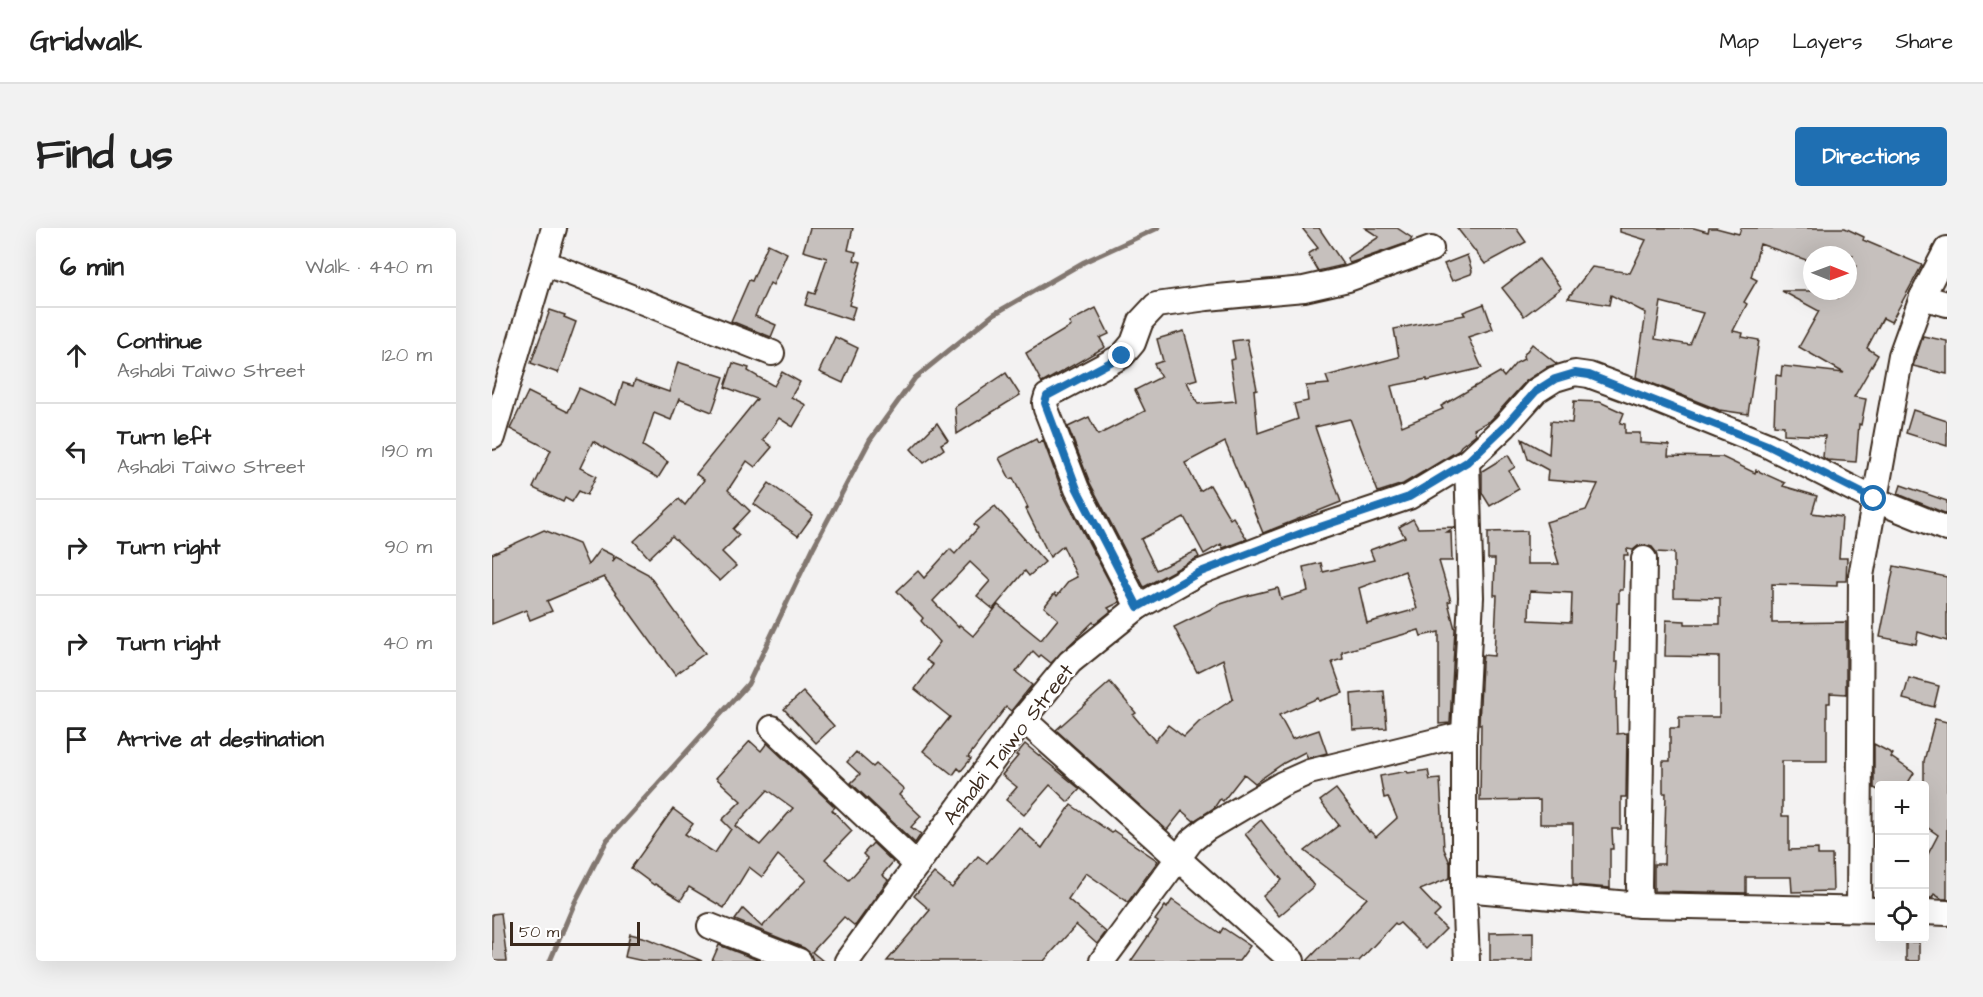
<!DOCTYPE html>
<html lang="en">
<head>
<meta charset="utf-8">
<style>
	:root { --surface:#fff; --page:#f2f2f2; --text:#222; --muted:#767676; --line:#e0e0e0; --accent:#1f6fb2 }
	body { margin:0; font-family:"Architects Daughter",sans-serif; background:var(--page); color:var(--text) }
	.controls { position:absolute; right:18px; bottom:18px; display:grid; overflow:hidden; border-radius:6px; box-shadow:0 6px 24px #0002 }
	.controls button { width:54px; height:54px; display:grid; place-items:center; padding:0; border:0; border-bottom:2px solid var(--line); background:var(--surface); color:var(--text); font:30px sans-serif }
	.compass { position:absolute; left:1311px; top:18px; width:54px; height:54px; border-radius:50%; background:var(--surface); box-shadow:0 6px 24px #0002; rotate:91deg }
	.scale { position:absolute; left:18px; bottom:15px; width:130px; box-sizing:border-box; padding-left:6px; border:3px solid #3b2a1e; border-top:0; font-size:16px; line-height:21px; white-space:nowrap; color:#3b2a1e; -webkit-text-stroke:4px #fff; paint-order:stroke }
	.stop { position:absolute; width:18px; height:18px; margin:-14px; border:4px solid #1f6fb2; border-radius:50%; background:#fff }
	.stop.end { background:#1f6fb2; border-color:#fff; box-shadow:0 2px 6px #0008 }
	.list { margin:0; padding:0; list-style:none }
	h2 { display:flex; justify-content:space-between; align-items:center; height:78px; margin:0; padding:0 24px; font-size:26px }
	h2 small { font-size:20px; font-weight:400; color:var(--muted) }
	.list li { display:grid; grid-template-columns:39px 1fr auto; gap:18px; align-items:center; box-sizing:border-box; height:96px; padding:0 24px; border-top:2px solid var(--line) }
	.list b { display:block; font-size:22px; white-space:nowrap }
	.list p { margin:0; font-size:20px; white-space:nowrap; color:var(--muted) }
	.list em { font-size:20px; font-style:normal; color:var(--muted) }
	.icon { flex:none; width:33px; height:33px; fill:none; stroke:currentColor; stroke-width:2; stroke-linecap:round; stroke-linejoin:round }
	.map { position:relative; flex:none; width:1455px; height:733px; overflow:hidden; border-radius:6px }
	header { display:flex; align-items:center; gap:36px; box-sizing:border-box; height:84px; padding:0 30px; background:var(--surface); border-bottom:2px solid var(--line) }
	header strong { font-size:28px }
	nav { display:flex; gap:33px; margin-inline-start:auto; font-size:21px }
	.intro { display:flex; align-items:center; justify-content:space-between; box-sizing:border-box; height:144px; padding:0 36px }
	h1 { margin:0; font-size:42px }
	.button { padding:15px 27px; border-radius:6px; background:var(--accent); color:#fff; font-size:21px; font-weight:700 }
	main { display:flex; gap:36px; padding:0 36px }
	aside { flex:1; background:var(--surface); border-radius:6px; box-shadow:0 6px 24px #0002 }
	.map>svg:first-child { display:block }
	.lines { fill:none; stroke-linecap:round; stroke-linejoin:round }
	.stream { stroke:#827770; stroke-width:5 }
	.building { fill:#c6c0bd; stroke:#3b2a1e; stroke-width:1.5; fill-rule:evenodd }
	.minor-casing { stroke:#3b2a1e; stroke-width:28 }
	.minor { stroke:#fff; stroke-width:24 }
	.route { stroke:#1f6fb2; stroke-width:8 }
	.labels { text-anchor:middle; stroke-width:6; stroke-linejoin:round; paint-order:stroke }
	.street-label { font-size:21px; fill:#3b2a1e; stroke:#fff }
</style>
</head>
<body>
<header>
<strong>Gridwalk</strong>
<nav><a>Map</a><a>Layers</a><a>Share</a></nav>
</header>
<div class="intro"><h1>Find us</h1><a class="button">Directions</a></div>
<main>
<aside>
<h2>6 min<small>Walk · 440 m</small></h2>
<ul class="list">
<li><svg class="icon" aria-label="ahead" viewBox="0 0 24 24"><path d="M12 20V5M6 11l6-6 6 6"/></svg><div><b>Continue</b><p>Ashabi Taiwo Street</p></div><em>120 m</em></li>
<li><svg class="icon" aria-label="left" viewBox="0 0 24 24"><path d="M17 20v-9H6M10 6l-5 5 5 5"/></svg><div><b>Turn left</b><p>Ashabi Taiwo Street</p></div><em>190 m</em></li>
<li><svg class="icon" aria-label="right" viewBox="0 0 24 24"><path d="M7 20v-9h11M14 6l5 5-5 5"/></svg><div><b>Turn right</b></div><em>90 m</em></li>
<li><svg class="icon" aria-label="right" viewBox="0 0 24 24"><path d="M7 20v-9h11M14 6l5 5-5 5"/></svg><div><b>Turn right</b></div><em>40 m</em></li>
<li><svg class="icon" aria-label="arrive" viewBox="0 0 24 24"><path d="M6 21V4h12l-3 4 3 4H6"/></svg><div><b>Arrive at destination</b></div></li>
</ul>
</aside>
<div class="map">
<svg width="1455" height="733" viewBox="0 0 1455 733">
	<rect width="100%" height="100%" fill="#f3f2f2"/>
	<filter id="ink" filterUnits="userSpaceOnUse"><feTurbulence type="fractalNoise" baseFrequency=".0167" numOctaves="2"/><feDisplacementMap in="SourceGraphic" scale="12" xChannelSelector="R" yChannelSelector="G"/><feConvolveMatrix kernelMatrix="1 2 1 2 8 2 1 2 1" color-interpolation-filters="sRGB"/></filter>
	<g filter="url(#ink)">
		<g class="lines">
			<path class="stream" d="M 58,733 L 83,674 L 115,612 L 256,456 L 322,318 L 378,212 L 423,150 L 502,86 L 592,34 L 666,0"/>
		</g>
		<g class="building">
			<path d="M 318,0 L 361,0 L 356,22 L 364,24 L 362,32 L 369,34 L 357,77 L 363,79 L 359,92 L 313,77 L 317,64 L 323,66 L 335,30 L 311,23 Z"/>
			<path d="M 810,0 L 827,0 L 852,37 L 826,43 L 816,26 L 826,20 Z"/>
			<path d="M 873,0 L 905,0 L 920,10 L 918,14 L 858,35 L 855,30 L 887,9 Z"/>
			<path d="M 965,0 L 1024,0 L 1034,14 L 993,36 Z"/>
			<path d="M 1128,0 L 1202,0 L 1216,4 L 1217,0 L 1224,0 L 1247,6 L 1249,0 L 1353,0 L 1372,9 L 1371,12 L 1430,37 L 1399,94 L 1391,90 L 1375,120 L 1386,127 L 1362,169 L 1374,171 L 1369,197 L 1367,196 L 1364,234 L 1335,232 L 1331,229 L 1333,208 L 1292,206 L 1292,198 L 1282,197 L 1284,147 L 1289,148 L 1290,138 L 1352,145 L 1307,119 L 1327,83 L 1290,63 L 1334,63 L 1346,70 L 1350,63 L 1356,63 L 1356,53 L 1364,38 L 1357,35 L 1361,27 L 1344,27 L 1330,21 L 1328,27 L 1320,27 L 1320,34 L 1268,16 L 1259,49 L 1265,52 L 1252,74 L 1255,76 L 1241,103 L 1251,105 L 1250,109 L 1267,112 L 1256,186 L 1248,185 L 1227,182 L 1144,149 L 1154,85 L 1119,67 L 1117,77 L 1076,70 L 1100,39 L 1138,45 L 1154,12 L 1128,4 ZM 1169,74 L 1211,85 L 1198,117 L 1163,111 Z"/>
			<path d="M 276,16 L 295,25 L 281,57 L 278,55 L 263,88 L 284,97 L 279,109 L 239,93 L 257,52 L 260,53 Z"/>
			<path d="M 975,27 L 980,43 L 979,46 L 960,53 L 952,36 Z"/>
			<path d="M 1047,31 L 1069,60 L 1032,88 L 1010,60 Z"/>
			<path d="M 992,76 L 1001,101 L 976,109 L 990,140 L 935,153 L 935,151 L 899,158 L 910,198 L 951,181 L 949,178 L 1008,144 L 1012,149 L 1024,135 L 1032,131 L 1031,128 L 1040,116 L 1065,136 L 1055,139 L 1034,153 L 999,192 L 982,201 L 984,206 L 969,218 L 966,223 L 911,256 L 886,264 L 858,191 L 823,199 L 849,274 L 771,305 L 733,214 L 693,235 L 708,263 L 718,257 L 738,291 L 741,289 L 755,311 L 731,320 L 729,316 L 712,326 L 692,289 L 649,311 L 664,342 L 704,323 L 707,329 L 652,359 L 598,255 L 576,199 L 597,189 L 606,207 L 653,183 L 643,162 L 669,149 L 662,136 L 671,133 L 665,111 L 692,103 L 705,151 L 695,154 L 706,176 L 744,173 L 738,132 L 743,131 L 740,113 L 755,111 L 765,161 L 762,162 L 766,205 L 806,191 L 802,176 L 816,173 L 814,158 L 837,156 L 834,148 L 907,129 L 902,101 L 973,87 L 971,84 Z"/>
			<path d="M 604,80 L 617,106 L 608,110 L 613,119 L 550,155 L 534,125 L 579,98 L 577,94 Z"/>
			<path d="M 58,82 L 73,87 L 72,89 L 84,94 L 66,145 L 39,135 Z"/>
			<path d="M 1431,108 L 1455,113 L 1455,146 L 1421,138 Z"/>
			<path d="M 343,109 L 366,120 L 351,155 L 327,144 Z"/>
			<path d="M 186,134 L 232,149 L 220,184 L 187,171 L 179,192 L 162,185 L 151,218 L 176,234 L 166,250 L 101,213 L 88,240 L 104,248 L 95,267 L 87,263 L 80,274 L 73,270 L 71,274 L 41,260 L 59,222 L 18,201 L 36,164 L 76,184 L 87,160 L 124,177 L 131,155 L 141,158 L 143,152 L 177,164 Z"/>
			<path d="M 241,135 L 257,140 L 256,143 L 282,158 L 290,144 L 308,154 L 299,169 L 314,177 L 301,199 L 287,190 L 271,212 L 280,219 L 263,239 L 255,233 L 236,262 L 258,283 L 241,301 L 247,307 L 230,324 L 244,338 L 228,353 L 180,308 L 157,330 L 142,313 L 187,271 L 193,277 L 212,252 L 204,246 L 265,171 L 233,159 Z"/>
			<path d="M 514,145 L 528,167 L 465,206 L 463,179 Z"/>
			<path d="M 1082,173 L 1108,174 L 1132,185 L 1128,195 L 1133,196 L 1133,205 L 1148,205 L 1148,215 L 1177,217 L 1176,228 L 1230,229 L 1263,245 L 1264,242 L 1293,255 L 1291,258 L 1325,268 L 1320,285 L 1350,289 L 1347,330 L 1355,330 L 1354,353 L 1345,353 L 1345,358 L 1280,356 L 1280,395 L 1354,394 L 1354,466 L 1338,465 L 1338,475 L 1335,475 L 1335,533 L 1290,533 L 1290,588 L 1297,588 L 1297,622 L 1326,621 L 1326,627 L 1340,627 L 1341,663 L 1300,664 L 1299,649 L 1254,649 L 1254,665 L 1162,663 L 1162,636 L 1172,636 L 1174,565 L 1171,565 L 1171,533 L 1178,533 L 1178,500 L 1187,500 L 1187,489 L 1227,489 L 1227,429 L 1173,428 L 1174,392 L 1193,393 L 1193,396 L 1228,396 L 1228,370 L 1182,369 L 1182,325 L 1164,324 L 1160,319 L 1153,317 L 1146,318 L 1141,322 L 1135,321 L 1136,327 L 1132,327 L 1131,362 L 1127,362 L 1127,375 L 1125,375 L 1123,434 L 1126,434 L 1124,466 L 1125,506 L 1135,505 L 1134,569 L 1129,569 L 1129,601 L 1120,601 L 1121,621 L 1118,621 L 1118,660 L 1081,657 L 1081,596 L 1048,596 L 1048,572 L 988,573 L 989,496 L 987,496 L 990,436 L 991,427 L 1002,428 L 1005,367 L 1002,367 L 1003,331 L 996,331 L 996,304 L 1035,303 L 1035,336 L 1067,336 L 1054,294 L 1094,282 L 1106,256 L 1055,252 L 1056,242 L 1036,231 L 1030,211 L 1057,226 L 1059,193 L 1080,195 ZM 1038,363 L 1080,365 L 1079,394 L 1037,392 Z"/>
			<path d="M 1421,182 L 1455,193 L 1455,218 L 1414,205 Z"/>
			<path d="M 445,195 L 456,212 L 449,216 L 452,221 L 432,235 L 419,221 Z"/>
			<path d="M 544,211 L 546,215 L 551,212 L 572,268 L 628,374 L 616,380 L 619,383 L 603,396 L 601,394 L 559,435 L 549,427 L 547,429 L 541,423 L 524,444 L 540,457 L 519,483 L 514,479 L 476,529 L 479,531 L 469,543 L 466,540 L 461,547 L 431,523 L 458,489 L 423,461 L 441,437 L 434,432 L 448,414 L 429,393 L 431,390 L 405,363 L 426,343 L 432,350 L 458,321 L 463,326 L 486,300 L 482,296 L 503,278 L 553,334 L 537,348 L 533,343 L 501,381 L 485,368 L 498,353 L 478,334 L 441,373 L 466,399 L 468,397 L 481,408 L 506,377 L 549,412 L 566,391 L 552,379 L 563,365 L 565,368 L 577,353 L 585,349 L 571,318 L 558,329 L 534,281 L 536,280 L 521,250 L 518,251 L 507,230 Z"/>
			<path d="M 1016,227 L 1023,239 L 1017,243 L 1027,261 L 998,278 L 990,265 L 990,243 Z"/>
			<path d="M 277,255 L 321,287 L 306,308 L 262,276 Z"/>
			<path d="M 1409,257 L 1455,273 L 1455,286 L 1406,266 Z"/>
			<path d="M 921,291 L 926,300 L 963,299 L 955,304 L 959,304 L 960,333 L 947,333 L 959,373 L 956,374 L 963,401 L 958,495 L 947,496 L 947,404 L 929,408 L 927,402 L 850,424 L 851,431 L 840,434 L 851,465 L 827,473 L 826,470 L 787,487 L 800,511 L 827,502 L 835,525 L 816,530 L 813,524 L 792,535 L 763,555 L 752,546 L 731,573 L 728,571 L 722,580 L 702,593 L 690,583 L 675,602 L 564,502 L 618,454 L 644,485 L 641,487 L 663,513 L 676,497 L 692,509 L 707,494 L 741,471 L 731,431 L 705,444 L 682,399 L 729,376 L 750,369 L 786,360 L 789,371 L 816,363 L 811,339 L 829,335 L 831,344 L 882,332 L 878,322 L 913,309 L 907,299 ZM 913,343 L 925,381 L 875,395 L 867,360 Z"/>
			<path d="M 52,302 L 87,316 L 96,337 L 108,321 L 122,328 L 120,334 L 124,329 L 156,346 L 213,425 L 183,447 L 112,349 L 55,373 L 60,383 L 38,392 L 34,382 L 0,396 L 0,326 Z"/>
			<path d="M 1402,338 L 1455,349 L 1455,413 L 1426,404 L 1424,416 L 1388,409 Z"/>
			<path d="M 1417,450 L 1447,458 L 1442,479 L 1411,471 Z"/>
			<path d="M 892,463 L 895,500 L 861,502 L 859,466 Z"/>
			<path d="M 311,464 L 342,498 L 324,515 L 292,481 Z"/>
			<path d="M 1443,491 L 1455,494 L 1455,671 L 1450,671 L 1442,666 L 1440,670 L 1432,670 L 1432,634 L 1446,607 L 1432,597 L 1432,533 Z"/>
			<path d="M 258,513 L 269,523 L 275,515 L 343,579 L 340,582 L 360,603 L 333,631 L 357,652 L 376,631 L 371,626 L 381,615 L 401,634 L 390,647 L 396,652 L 363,698 L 352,689 L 320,724 L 331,733 L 321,733 L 318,725 L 312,720 L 243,692 L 251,681 L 270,699 L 314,652 L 286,627 L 270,649 L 257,639 L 232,680 L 197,659 L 189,672 L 163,656 L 162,657 L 139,640 L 181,581 L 201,596 L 193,606 L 223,625 L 239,601 L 230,592 L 249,573 L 224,550 ZM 276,562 L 301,580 L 268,617 L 243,598 Z"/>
			<path d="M 533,516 L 588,561 L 576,574 L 558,557 L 532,587 L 514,572 L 525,559 L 510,547 L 526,528 L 524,527 Z"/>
			<path d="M 1382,516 L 1401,526 L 1399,529 L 1422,545 L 1414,558 L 1388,558 L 1388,563 L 1382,560 Z"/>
			<path d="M 364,524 L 381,539 L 384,536 L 412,561 L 407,567 L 429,588 L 419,599 L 429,606 L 423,615 L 359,555 L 368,546 L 355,534 Z"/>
			<path d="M 936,542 L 938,552 L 948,551 L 952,621 L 958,635 L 958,650 L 928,662 L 948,683 L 942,689 L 954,701 L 934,721 L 908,695 L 905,697 L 903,695 L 867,733 L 815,733 L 875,670 L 813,623 L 847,597 L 828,573 L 844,561 L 877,604 L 878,603 L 884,609 L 905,590 L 896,569 L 892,570 L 888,548 L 915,543 L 916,545 Z"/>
			<path d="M 579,577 L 620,605 L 622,603 L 666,633 L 636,674 L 594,645 L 576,671 L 614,704 L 605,716 L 584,697 L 552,733 L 395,733 L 438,682 L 422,668 L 442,645 L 460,660 L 486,628 L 495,635 L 527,599 L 550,620 Z"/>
			<path d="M 769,592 L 822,658 L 787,688 L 771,668 L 790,652 L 753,606 Z"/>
			<path d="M 680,672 L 728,705 L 731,700 L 758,718 L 747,733 L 639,733 L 666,694 L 663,692 L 673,678 L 675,680 Z"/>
			<path d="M 9,685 L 15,733 L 0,733 L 0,686 Z"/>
			<path d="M 1041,704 L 1041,733 L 998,733 L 998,705 Z"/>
			<path d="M 138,706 L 154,710 L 210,733 L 151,733 L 133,729 Z"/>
			<rect x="1414" y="714" width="13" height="19"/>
			<path d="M 227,717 L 268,733 L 220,733 Z"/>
		</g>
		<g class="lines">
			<g class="minor-casing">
				<g id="minor">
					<path d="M 53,35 L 280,125"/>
					<path d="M 1430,69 L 1455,21"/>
					<path d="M 0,209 L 62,0"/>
					<path d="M 646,379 L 585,261 L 554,181 L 553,175 L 555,168 L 630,128 L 641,115 L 649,93 L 664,77 L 715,70 L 812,61 L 856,51 L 939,21"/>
					<path d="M 531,491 L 800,733"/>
					<path d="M 280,500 L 425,637"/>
					<path d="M 972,661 L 1148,677 L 1388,682"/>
					<path d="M 1148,677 L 1147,658 L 1152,331"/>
					<path d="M 1367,681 L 1369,348 L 1409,127 L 1430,69 L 1455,76"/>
					<path d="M 1432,684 L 1455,685"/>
					<path d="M 218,698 L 307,733"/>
					<path d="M 355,733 L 531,491 L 578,434 L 646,379 L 706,345 L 810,305 L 917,269 L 975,234 L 1013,198 L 1044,163 L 1063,151 L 1083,145 L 1097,147 L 1154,168 L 1275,217 L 1381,271 L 1455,301"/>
					<path d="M 610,733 L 699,613 L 714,601 L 790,556 L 817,544 L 972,506"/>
					<path d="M 975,733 L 972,661 L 972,506 L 979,369 L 975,234"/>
				</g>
			</g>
			<use href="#minor" class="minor"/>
		</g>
	</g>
	<g class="lines" filter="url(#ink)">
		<path class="route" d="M 630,128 L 555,168 L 553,175 L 585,261 L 646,379 L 706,345 L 810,305 L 917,269 L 975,234 L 1013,198 L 1044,163 L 1063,151 L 1083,145 L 1097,147 L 1275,217 L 1382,271"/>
	</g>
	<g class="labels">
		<g class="street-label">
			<text transform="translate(516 516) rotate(-52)" y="7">Ashabi Taiwo Street</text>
		</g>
	</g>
</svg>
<div class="controls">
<button>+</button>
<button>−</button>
<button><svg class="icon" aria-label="locate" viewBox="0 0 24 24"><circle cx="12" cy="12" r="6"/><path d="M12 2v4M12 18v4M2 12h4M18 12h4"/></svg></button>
</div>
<svg class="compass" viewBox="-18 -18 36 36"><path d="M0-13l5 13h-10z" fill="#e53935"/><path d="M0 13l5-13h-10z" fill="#767676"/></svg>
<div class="scale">50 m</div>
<div class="stop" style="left:1382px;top:271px"></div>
<div class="stop end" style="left:630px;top:128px"></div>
</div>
</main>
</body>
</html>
